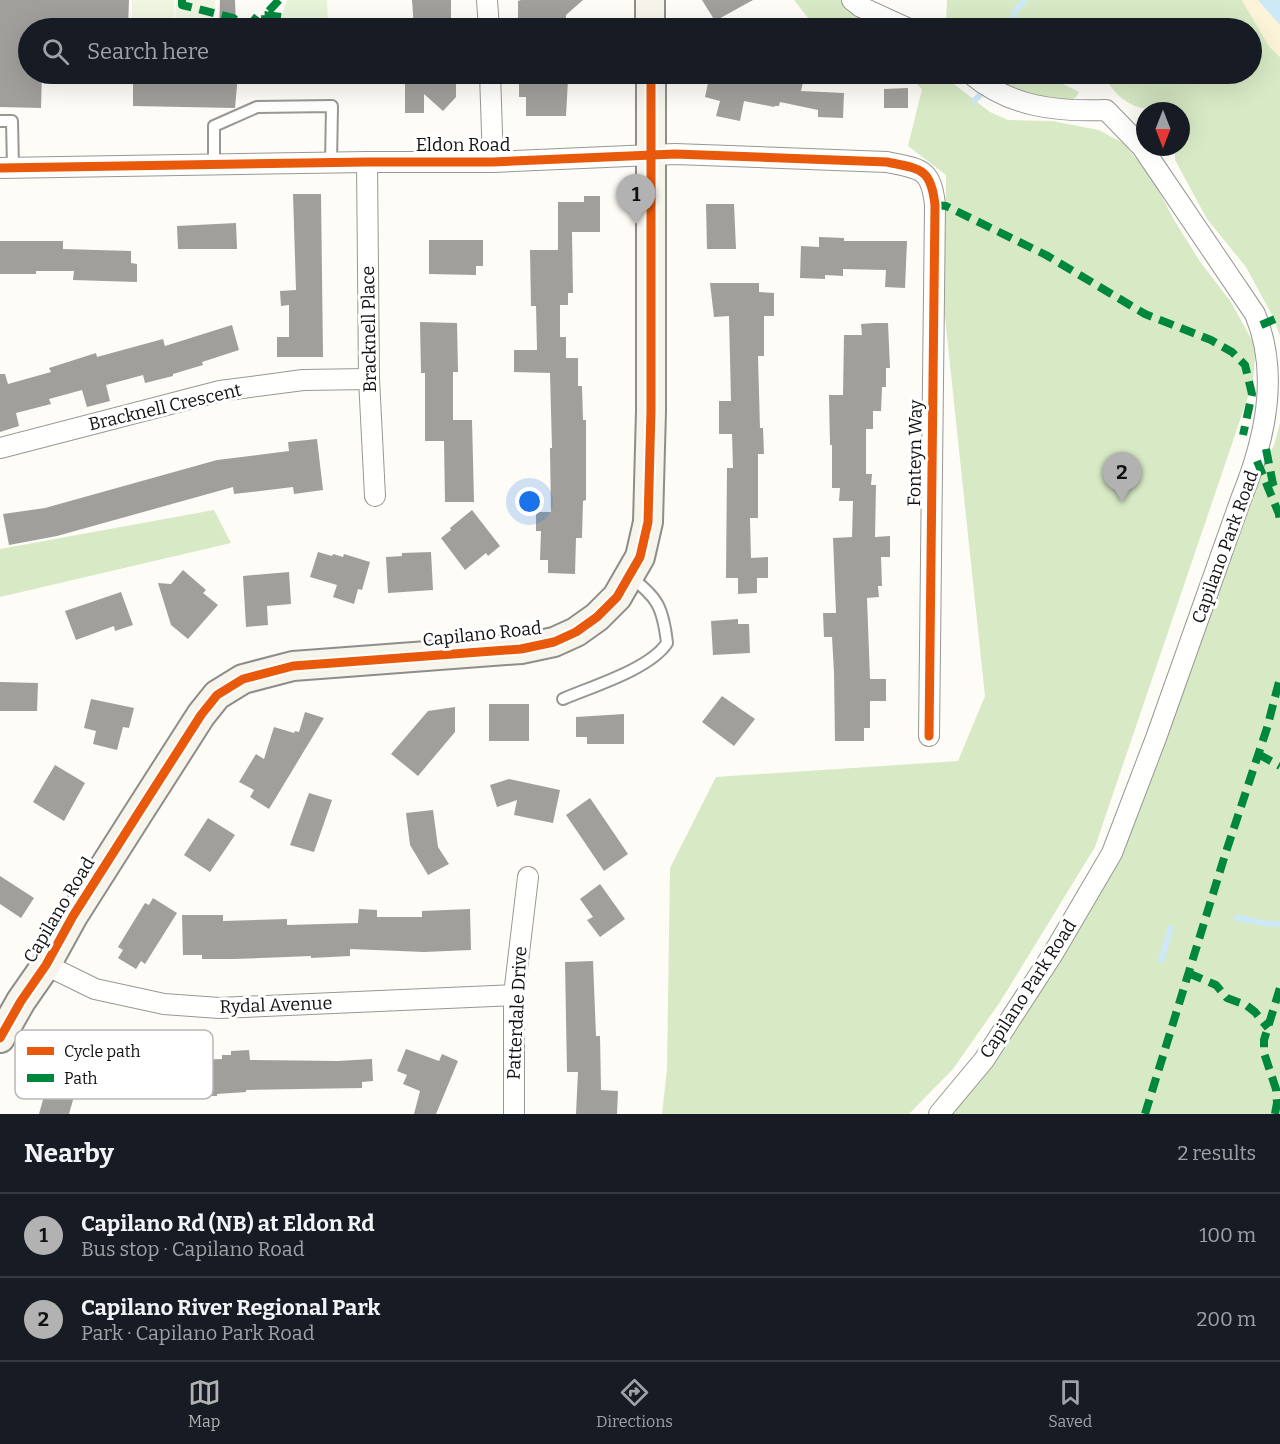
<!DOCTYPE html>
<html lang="en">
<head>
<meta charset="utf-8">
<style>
	:root { --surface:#171b24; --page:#242831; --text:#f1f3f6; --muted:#9ea1a6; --line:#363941; --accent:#b2b2b3 }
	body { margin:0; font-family:Bitter,serif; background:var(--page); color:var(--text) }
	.compass { position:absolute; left:1136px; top:102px; width:54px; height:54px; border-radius:50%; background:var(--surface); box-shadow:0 6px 24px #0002; rotate:180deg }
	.you { position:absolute; left:530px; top:502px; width:21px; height:21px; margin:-15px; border:4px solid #fff; border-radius:50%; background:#1a73e8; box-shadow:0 0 0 9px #1a73e833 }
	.badge { display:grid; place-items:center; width:39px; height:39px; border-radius:50%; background:var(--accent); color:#111; font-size:20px; font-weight:700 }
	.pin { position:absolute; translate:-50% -50px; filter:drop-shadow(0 2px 3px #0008) }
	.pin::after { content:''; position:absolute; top:32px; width:21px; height:18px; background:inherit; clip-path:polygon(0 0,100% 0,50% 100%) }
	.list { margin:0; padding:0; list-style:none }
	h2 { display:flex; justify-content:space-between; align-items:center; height:78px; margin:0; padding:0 24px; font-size:26px }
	h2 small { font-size:20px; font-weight:400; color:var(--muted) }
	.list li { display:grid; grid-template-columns:39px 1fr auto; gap:18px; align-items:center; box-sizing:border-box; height:84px; padding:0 24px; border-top:2px solid var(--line) }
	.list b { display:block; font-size:22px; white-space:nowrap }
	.list p { margin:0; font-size:20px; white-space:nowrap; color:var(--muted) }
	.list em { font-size:20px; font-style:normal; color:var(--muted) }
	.icon { flex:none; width:33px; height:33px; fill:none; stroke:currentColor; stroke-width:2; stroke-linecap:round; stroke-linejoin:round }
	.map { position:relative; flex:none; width:1280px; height:1114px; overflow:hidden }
	.search { position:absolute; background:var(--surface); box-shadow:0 6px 24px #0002; left:18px; right:18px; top:18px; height:66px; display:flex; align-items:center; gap:15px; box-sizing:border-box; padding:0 21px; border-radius:33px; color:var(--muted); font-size:22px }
	.sheet { height:246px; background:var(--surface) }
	nav { display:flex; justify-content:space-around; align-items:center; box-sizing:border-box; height:84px; border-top:2px solid var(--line); background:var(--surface); font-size:16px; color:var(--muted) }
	nav a { display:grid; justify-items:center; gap:3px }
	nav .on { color:var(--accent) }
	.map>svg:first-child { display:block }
	.green { fill:#e7f3d7 }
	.forest { fill:#d8eac5 }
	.sand { fill:#fcf4d9 }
	.pitch { fill:#f0f6e1 }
	.water { fill:#cde8f7 }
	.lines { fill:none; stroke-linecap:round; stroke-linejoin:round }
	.stream { stroke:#cde8f7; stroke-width:6 }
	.building { fill:#a19f9c }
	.service-casing { stroke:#979795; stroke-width:14 }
	.minor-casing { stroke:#979795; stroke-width:22 }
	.secondary-casing { stroke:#8e8d8b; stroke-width:32 }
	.service { stroke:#fffffe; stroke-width:10 }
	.minor { stroke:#fffffe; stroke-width:20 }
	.secondary { stroke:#f6f4eb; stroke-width:28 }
	.quiet { stroke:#00873e; stroke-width:8; stroke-dasharray:15 8; stroke-linecap:butt }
	.cycleway-casing { stroke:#fff; stroke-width:13 }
	.cycleway { stroke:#e8590c; stroke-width:9 }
	.labels { text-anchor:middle; stroke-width:6; stroke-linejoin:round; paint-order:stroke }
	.street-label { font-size:18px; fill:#111; stroke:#fff }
	.key { fill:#fff; stroke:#b8b8b8; stroke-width:1.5 }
	.key-label { font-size:16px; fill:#111 }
</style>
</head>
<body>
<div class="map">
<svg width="1280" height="1114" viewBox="0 0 1280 1114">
	<rect width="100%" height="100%" fill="#fdfcf7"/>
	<path class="green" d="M 287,0 L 327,0 L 328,28 L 278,28 Z"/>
	<g class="forest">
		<path d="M 794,0 L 842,0 L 877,28 L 822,28 L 813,24 Z"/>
		<path d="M 947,0 L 1242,0 L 1269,46 L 1280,57 L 1280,336 L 1273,317 L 1246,267 L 1207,219 L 1175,160 L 1175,147 L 1181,147 L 1181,111 C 1143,111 1123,110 1103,74 L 1252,74 L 1252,28 L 1024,28 L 1010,26 L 946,25 Z"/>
		<path d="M 906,74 L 941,74 L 990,112 L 1008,120 L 1052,121 L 1099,130 L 1123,143 L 1151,176 L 1174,220 L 1201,263 L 1231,302 L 1254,344 L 1255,358 L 1253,382 L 1095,847 L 1000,1002 L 953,1069 L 909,1114 L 662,1114 L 667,1069 L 670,868 L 716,777 L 958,761 L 985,696 L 944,308 L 946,175 L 908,146 L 922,89 Z"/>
		<path d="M 989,74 L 1049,74 L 1049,77 L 1079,92 L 1076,97 L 1068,102 L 1042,97 L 1004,85 Z"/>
		<path d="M 1280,423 L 1280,1114 L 947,1114 L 1094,897 L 1248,491 L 1274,445 Z"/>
		<path d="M 214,510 L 231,543 L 0,597 L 0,549 Z"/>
	</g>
	<path class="sand" d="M 1242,0 L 1280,0 L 1280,57 L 1269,46 Z"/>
	<g class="pitch">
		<path d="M 132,0 L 174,0 L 174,22 L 132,21 Z"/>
		<path d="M 176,0 L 215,0 L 214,23 L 175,22 Z"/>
	</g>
	<path class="water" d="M 1258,0 L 1280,0 L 1280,25 Z"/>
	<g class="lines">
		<g class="stream">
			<path d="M 1012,21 L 1016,10 L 1025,0"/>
			<path d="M 997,77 L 1001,74"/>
			<path d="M 974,101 L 983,92"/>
			<path d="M 1237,918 L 1269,924 L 1280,924"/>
			<path d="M 1161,960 L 1171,928"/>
		</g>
	</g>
	<g class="building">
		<path d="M 0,0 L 129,0 L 128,28 L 28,28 L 28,74 L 42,74 L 41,108 L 0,107 Z"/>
		<path d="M 220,0 L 235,0 L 236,28 L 219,28 Z"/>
		<path d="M 412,0 L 451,0 L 451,28 L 414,28 Z"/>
		<path d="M 521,0 L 583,0 L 566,15 L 566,22 L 518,23 L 518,1 Z"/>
		<path d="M 702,0 L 753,0 L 715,21 Z"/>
		<path d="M 133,74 L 238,74 L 235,108 L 133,106 Z"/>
		<path d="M 402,74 L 456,74 L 456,97 L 443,111 L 424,94 L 424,113 L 405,113 L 405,77 Z"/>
		<path d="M 710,74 L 732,74 L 755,79 L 756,74 L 805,74 L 801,91 L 844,93 L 843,118 L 818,117 L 818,110 L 780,102 L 779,106 L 775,106 L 774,107 L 744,101 L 740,121 L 716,116 L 720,101 L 705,97 Z"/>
		<path d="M 519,80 L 568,80 L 566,116 L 526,116 L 526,97 L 519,97 Z"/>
		<path d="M 908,88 L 908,108 L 884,108 L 884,89 Z"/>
		<path d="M 293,194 L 321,194 L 323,357 L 277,357 L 277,337 L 289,337 L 289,305 L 281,306 L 280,291 L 296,290 Z"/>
		<path d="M 584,196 L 600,196 L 600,232 L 572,232 L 573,293 L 568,293 L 568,305 L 560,305 L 560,337 L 566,337 L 566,358 L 578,358 L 578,386 L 582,386 L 583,420 L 586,420 L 586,500 L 583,501 L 582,538 L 576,538 L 575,574 L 548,573 L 548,560 L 540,560 L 541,531 L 536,531 L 536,512 L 551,512 L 550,448 L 552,448 L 550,373 L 514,372 L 514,350 L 537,350 L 536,306 L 531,306 L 530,250 L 558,250 L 558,202 L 584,202 Z"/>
		<path d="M 706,204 L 734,204 L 736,249 L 707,249 Z"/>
		<path d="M 236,223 L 237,249 L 178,249 L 177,226 Z"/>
		<path d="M 819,237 L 844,238 L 844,241 L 907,241 L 905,288 L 885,287 L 886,270 L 843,269 L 843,276 L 825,275 L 825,279 L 800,278 L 801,246 L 819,247 Z"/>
		<path d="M 429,240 L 483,240 L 483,266 L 476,266 L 476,275 L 429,274 Z"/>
		<path d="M 0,241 L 63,241 L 63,249 L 131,251 L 131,263 L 137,264 L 137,282 L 73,280 L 74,271 L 36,271 L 36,274 L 0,274 Z"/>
		<path d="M 710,283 L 759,283 L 759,292 L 774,293 L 774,316 L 764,316 L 764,356 L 758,356 L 760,428 L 763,428 L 764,454 L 758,454 L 758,518 L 750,518 L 751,558 L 768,557 L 768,578 L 757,578 L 757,593 L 738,594 L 738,578 L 726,578 L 727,468 L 733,468 L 732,434 L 719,434 L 719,401 L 731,401 L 729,316 L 714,317 Z"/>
		<path d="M 420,322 L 457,323 L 458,372 L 453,372 L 453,420 L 472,420 L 474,502 L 445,502 L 444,441 L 425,441 L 425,373 L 421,373 Z"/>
		<path d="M 875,323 L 888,323 L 890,368 L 886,368 L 886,387 L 882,387 L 881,411 L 873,411 L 873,429 L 866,429 L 866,474 L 872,474 L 871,485 L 876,485 L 875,537 L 890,536 L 890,557 L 881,557 L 882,586 L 878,586 L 879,597 L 867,598 L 870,679 L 886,679 L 886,701 L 870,701 L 870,728 L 864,728 L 864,741 L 835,741 L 834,673 L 832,637 L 824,637 L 823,613 L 836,613 L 833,538 L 852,537 L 853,501 L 839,501 L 840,488 L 832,488 L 832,445 L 830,445 L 829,395 L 843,395 L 844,335 L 862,335 L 861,324 Z"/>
		<path d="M 232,325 L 239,350 L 202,362 L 203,365 L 173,374 L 173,376 L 145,383 L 143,375 L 106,385 L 110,401 L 87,407 L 82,390 L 49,399 L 51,404 L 16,413 L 19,426 L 0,432 L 0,374 L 5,374 L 8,384 L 51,372 L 49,368 L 96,353 L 97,357 L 163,339 L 165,346 Z"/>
		<path d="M 317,439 L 323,490 L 294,494 L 293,487 L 234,494 L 233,487 L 57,536 L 9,545 L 3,514 L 45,508 L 217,460 L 289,451 L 288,442 Z"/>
		<path d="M 472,510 L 500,546 L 488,556 L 486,553 L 465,570 L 441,538 L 451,530 L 450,528 Z"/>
		<path d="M 318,552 L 332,556 L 333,554 L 343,557 L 344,554 L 370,562 L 362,590 L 358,589 L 354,604 L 333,597 L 337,585 L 310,577 Z"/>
		<path d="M 431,552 L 433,590 L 388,593 L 386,557 L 402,556 L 402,553 Z"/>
		<path d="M 183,570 L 206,590 L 203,593 L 218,605 L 188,639 L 171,625 L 158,583 L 171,584 Z"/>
		<path d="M 289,572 L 291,604 L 267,606 L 268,625 L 246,627 L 243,576 Z"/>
		<path d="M 121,592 L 133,625 L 115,631 L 114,626 L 76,640 L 65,611 Z"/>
		<path d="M 738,619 L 738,624 L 749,624 L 750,653 L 713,655 L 711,621 Z"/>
		<path d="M 0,682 L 38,683 L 37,711 L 0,711 Z"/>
		<path d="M 722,696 L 755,719 L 734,746 L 702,722 Z"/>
		<path d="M 91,699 L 134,708 L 129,728 L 123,727 L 117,750 L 93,744 L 96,731 L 84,728 Z"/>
		<rect x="489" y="704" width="40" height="37"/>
		<path d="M 455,707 L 455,732 L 418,776 L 391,754 L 428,711 Z"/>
		<path d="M 305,712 L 324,718 L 269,809 L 250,797 L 254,790 L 239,782 L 256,754 L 264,759 L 274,727 L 294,733 L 295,731 L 299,732 Z"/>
		<path d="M 624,714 L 624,744 L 587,744 L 587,737 L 576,737 L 576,717 Z"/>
		<path d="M 55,765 L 85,783 L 64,821 L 33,802 Z"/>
		<path d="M 509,779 L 560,790 L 553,823 L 514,815 L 517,800 L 497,807 L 490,785 Z"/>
		<path d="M 309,793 L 332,800 L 314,852 L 290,845 Z"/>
		<path d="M 590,798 L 628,854 L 604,871 L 566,815 Z"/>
		<path d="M 433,810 L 438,847 L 449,864 L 428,875 L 410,845 L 406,813 Z"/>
		<path d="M 208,818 L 235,835 L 210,872 L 184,855 Z"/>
		<path d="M 0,876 L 34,898 L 21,918 L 0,904 Z"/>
		<path d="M 600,884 L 625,919 L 600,937 L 587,920 L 593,917 L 580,899 Z"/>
		<path d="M 153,898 L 177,913 L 145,964 L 141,961 L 136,969 L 118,958 L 123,950 L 118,947 L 145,903 L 149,905 Z"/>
		<path d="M 359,909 L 377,910 L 377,917 L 422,917 L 422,911 L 470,909 L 471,950 L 424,952 L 350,949 L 350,956 L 311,958 L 311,956 L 234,959 L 202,959 L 202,955 L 183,955 L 182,915 L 223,915 L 223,921 L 287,919 L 287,925 L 358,923 Z"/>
		<path d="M 593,961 L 596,1036 L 600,1036 L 601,1090 L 618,1091 L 617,1114 L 576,1114 L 578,1072 L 567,1072 L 565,962 Z"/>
		<path d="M 406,1049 L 439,1061 L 442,1054 L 458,1061 L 436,1114 L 414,1114 L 420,1091 L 403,1084 L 407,1075 L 397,1071 Z"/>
		<path d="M 249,1050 L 250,1060 L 338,1061 L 372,1059 L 373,1081 L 362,1082 L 362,1088 L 246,1090 L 246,1092 L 217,1094 L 217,1096 L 167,1096 L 166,1091 L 136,1092 L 135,1070 L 167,1069 L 167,1061 L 222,1059 L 222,1055 L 231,1055 L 231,1051 Z"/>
		<path d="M 49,1078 L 77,1086 L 69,1114 L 39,1114 Z"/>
	</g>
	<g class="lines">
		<g class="service-casing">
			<g id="service">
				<path d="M 0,121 L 12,121 L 13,168"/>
				<path d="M 214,164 L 214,126 L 257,107 L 332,106 L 331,163"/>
				<path d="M 563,699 C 593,686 650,669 667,643 C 663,608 658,597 629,576"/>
			</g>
		</g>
		<g class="minor-casing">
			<g id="minor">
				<path d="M 487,0 L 489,28"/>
				<path d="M 852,0 L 861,7 L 907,28"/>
				<path d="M 490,74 L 493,162"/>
				<path d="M 367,162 L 369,379 L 375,496"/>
				<path d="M 0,168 L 367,162 L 493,162 L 675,154 L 887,162 C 921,169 931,168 935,205 L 929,736"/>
				<path d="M 0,448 L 220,391 L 303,380 L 369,379"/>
				<path d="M 46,965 L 95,989 L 164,1004 L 219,1008 L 514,995"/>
				<path d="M 514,1114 L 514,995 L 528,877"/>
				<path d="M 939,1114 L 984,1060 L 1054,952 L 1112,853 L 1156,738 L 1241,499 C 1265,440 1280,374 1255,314 L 1142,147 L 1106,110 C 1057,112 1010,107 971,74"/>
			</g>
		</g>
		<g class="secondary-casing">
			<g id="secondary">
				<path d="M 650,0 L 650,28"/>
				<path d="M 0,1038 L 21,1001 L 46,965 L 73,916 L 139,812 L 201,715 L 217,695 L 243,679 L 293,666 L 521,649 L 554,642 L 576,632 L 597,617 L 617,597 L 640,557 L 648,522 L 651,411 L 651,74"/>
			</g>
		</g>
		<use href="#service" class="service"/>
		<use href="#minor" class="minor"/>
		<use href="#secondary" class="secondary"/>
		<g class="quiet">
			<path d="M 182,0 L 182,5 L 233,18 L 249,28"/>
			<path d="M 279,0 L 265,15 L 281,17"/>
			<path d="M 248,28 L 258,15 L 265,15 L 266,28"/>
			<path d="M 935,205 L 946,206 L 1046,255 L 1145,314 L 1211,340 L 1232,352 L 1245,365 L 1252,394 L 1243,435"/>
			<path d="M 1261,325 L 1280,317"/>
			<path d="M 1266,449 L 1273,484 L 1276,491"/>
			<path d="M 1257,461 L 1279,514 L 1280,523"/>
			<path d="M 1258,754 L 1280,766"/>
			<path d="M 1188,973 L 1216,985 L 1227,998 L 1246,1005 L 1255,1012 L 1268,1028"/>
			<path d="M 1145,1114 L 1225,855 L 1267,728 L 1280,678"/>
			<path d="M 1275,1114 L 1277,1103 L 1276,1089 L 1264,1053 L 1264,1040 L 1280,988"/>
		</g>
		<g class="cycleway-casing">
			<g id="cycleway">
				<path d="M 0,168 L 367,162 L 493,162 L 675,154 L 887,162 C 921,169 931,168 935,205 L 929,736"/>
				<path d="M 0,1038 L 21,1001 L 46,965 L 73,916 L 139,812 L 201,715 L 217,695 L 243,679 L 293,666 L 521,649 L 554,642 L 576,632 L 597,617 L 617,597 L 640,557 L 648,522 L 651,411 L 651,74"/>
			</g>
		</g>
		<use href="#cycleway" class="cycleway"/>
	</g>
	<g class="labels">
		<g class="street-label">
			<text x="463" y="151">Eldon Road</text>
			<text transform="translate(369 329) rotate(-91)" y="6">Bracknell Place</text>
			<text transform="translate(165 407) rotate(-13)" y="6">Bracknell Crescent</text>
			<text transform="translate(915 453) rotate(-89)" y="6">Fonteyn Way</text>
			<text transform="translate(1225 547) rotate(-70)" y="6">Capilano Park Road</text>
			<text transform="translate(482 634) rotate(-6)" y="6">Capilano Road</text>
			<text transform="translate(59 910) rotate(-59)" y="6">Capilano Road</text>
			<text transform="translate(1028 989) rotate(-57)" y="6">Capilano Park Road</text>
			<text transform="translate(276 1005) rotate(-2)" y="6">Rydal Avenue</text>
			<text transform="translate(517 1013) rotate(-87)" y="6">Patterdale Drive</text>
		</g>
	</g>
	<rect x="15" y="1030" width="198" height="69" rx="9" class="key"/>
	<rect x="27" y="1047" width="27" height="8" fill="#e8590c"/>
	<rect x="27" y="1074" width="27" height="8" fill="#00873e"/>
	<g class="key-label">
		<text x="64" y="1057">Cycle path</text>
		<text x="64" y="1084">Path</text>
	</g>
</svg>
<svg class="compass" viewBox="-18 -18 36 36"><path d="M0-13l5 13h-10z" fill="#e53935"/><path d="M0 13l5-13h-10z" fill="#9ea1a6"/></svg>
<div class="you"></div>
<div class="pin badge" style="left:636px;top:224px">1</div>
<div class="pin badge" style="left:1122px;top:502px">2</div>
<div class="search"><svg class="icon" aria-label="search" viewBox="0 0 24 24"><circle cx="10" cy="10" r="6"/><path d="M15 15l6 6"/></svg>Search here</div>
</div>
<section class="sheet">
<h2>Nearby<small>2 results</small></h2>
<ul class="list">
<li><span class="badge">1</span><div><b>Capilano Rd (NB) at Eldon Rd</b><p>Bus stop · Capilano Road</p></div><em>100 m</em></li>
<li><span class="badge">2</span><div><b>Capilano River Regional Park</b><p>Park · Capilano Park Road</p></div><em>200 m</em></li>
</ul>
</section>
<nav>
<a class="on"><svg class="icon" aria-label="map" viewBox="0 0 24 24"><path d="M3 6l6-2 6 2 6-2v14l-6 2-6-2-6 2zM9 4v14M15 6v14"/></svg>Map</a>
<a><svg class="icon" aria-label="directions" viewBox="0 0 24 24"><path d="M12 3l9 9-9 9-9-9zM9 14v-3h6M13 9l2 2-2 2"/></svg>Directions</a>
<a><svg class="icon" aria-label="saved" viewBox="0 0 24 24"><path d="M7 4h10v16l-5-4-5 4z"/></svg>Saved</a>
</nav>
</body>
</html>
